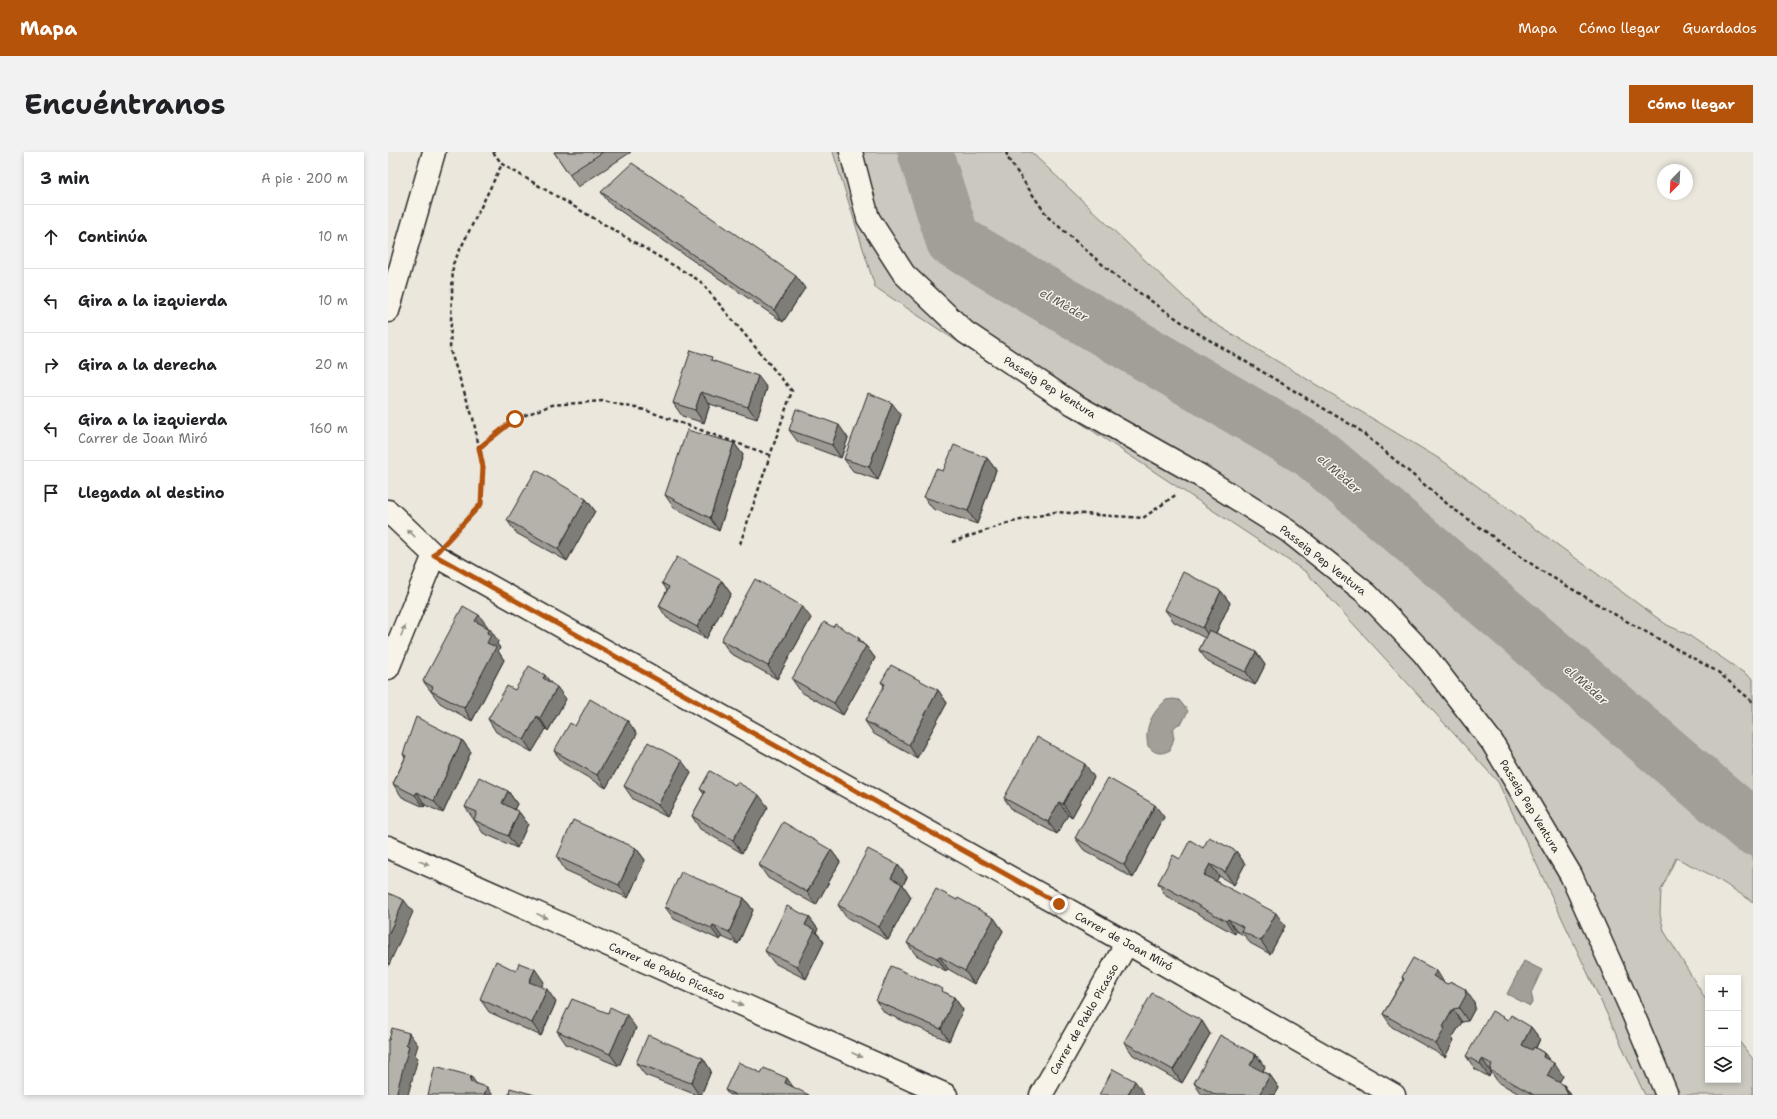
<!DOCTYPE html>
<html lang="es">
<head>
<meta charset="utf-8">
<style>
	:root { --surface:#fff; --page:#f2f2f2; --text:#202124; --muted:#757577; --line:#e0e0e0; --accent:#b45309 }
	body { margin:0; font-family:"Shantell Sans",sans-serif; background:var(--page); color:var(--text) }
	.controls { position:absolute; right:12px; bottom:12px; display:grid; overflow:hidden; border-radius:0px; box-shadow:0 2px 6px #0003 }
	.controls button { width:36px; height:36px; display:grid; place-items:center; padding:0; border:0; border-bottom:1px solid var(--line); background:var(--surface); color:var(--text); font:20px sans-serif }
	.compass { position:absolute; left:1269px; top:12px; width:36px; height:36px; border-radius:50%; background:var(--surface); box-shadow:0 2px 6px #0003; rotate:204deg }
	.stop { position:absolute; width:12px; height:12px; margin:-9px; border:3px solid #b45309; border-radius:50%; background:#fff }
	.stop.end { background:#b45309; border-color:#fff; box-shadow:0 1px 4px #0008 }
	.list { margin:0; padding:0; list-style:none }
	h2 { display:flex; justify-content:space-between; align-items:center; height:52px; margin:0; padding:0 16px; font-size:17px }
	h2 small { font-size:13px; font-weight:400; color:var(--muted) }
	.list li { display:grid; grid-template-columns:26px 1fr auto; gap:12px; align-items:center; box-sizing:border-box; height:64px; padding:0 16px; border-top:1px solid var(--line) }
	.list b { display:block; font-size:15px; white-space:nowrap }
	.list p { margin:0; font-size:13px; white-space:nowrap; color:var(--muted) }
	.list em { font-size:13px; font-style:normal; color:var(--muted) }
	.icon { flex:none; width:22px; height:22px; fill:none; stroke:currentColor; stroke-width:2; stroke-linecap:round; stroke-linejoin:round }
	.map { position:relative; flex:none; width:1365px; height:943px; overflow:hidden; border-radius:0px }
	header { display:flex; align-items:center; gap:24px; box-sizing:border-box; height:56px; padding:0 20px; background:var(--accent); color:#fff }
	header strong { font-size:19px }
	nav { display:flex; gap:22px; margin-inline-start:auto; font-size:14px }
	.intro { display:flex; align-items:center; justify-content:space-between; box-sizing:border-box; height:96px; padding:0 24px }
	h1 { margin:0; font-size:28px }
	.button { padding:10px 18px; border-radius:0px; background:var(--accent); color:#fff; font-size:14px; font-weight:700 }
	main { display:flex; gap:24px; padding:0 24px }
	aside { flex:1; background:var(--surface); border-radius:0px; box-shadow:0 2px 6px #0003 }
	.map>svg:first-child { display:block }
	.green { fill:#cbc8bf; stroke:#7b7a75 }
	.water { fill:#a29f98; stroke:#72716c }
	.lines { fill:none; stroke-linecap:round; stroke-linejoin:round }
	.river { stroke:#a29f98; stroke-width:55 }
	.minor-casing { stroke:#2b2b2b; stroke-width:25 }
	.path { stroke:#2b2b2b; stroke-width:2.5; stroke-dasharray:4 3; stroke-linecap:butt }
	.minor { stroke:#f7f3e8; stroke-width:22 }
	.wall { fill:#9c9993; stroke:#2b2b2b }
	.shaded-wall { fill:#7f7d78; stroke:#2b2b2b }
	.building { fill:#b5b2ab; stroke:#2b2b2b }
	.oneway { fill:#918f8a }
	.route { stroke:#b45309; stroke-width:5 }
	.labels { text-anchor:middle; stroke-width:3; stroke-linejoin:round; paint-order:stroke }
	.street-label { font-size:11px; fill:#2b2b2b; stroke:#f7f3e8 }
	.water-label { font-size:12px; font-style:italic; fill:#555451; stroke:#f7f3e8 }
</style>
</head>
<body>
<header>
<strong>Mapa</strong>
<nav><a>Mapa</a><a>Cómo llegar</a><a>Guardados</a></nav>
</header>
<div class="intro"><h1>Encuéntranos</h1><a class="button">Cómo llegar</a></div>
<main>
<aside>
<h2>3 min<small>A pie · 200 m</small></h2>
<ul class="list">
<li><svg class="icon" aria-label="ahead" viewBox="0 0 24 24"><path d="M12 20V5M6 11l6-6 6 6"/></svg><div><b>Continúa</b></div><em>10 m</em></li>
<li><svg class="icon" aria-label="left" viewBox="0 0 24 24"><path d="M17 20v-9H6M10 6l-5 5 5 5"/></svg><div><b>Gira a la izquierda</b></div><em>10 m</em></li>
<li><svg class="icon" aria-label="right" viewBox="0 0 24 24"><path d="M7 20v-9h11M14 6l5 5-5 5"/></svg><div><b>Gira a la derecha</b></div><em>20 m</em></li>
<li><svg class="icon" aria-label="left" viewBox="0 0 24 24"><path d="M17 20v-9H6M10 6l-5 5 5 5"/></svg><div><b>Gira a la izquierda</b><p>Carrer de Joan Miró</p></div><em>160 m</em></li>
<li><svg class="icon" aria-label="arrive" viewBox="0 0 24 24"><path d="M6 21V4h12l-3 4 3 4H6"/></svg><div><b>Llegada al destino</b></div></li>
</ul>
</aside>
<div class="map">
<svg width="1365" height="943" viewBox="0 0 1365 943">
	<rect width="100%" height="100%" fill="#ebe7dd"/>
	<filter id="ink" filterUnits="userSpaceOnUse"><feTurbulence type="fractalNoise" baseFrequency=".025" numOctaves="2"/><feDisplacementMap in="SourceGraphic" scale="8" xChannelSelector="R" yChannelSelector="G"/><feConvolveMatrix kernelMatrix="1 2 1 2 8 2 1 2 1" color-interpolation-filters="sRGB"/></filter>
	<g filter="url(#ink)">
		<path class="green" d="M 445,0 L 643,0 L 819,167 L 1055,309 L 1279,473 L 1299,482 L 1365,527 L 1365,750 L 1323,723 L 1288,706 L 1273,738 L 1272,762 L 1276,779 L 1320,851 L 1320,928 L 1350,928 L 1350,888 L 1365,907 L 1365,943 L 1257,943 L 1110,630 L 918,420 L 487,135 Z"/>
		<g class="water">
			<path d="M 785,547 L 791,548 L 800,559 L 794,571 C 786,573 783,578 786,586 L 782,598 C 773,603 767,602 760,594 C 756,575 764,561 778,548 Z"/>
			<path d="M 1136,809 L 1154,818 L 1143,841 L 1145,849 L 1142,854 L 1119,842 Z"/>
		</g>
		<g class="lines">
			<path class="river" d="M 537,0 L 565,88 L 924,299 L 1365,676"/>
			<g class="minor-casing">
				<g id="minor">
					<path d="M 463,0 L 480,66 L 516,122 L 577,180 L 685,252 L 811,323 L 900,379 L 979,442 L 1036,502 L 1104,590 L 1183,723 L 1243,857 L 1279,943"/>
					<path d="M 0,159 L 46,0"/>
					<path d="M 0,359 L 46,403 L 739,791 L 1006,943"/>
					<path d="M 0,516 L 46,403"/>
					<path d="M 0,695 L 558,943"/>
					<path d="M 653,943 L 739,791"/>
				</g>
			</g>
			<g class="path">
				<path d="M 105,0 L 114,12 L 312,129 L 404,239 L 352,392"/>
				<path d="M 618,0 L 621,8 L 660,65 L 730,126 L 808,180 L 970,277 L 1063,355 L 1152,418 L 1233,466 L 1330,520 L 1365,550"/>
				<path d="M 91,296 L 127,267 L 164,253 L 215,249 L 257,258 L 382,303"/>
				<path d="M 64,383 L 93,352 L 95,315 L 85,266 L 62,198 L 65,112 L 114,12"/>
				<path d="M 564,390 L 620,371 L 667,360 L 755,366 L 789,342"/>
			</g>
			<use href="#minor" class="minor"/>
		</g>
		<g class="wall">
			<path d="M 166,0 L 243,0 L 190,35 Z"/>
			<path d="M 213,40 L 417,136 L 395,170 L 222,52 Z"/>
			<path d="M 327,210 L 379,236 L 369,267 L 322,252 L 316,271 L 294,264 L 285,251 Z"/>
			<path d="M 513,263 L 490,328 L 465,319 L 456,307 Z"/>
			<path d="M 401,278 L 460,286 L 453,306 L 410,290 Z"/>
			<path d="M 346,291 L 355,303 L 331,379 L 286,356 L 277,343 Z"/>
			<path d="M 599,306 L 608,318 L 589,372 L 545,357 L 536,345 L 555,319 Z"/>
			<path d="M 198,347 L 207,359 L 179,409 L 128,381 L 119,368 Z"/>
			<path d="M 334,429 L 343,442 L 318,487 L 279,466 L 271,454 L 279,438 L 274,431 Z"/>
			<path d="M 833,439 L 842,451 L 828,481 L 868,500 L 877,513 L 867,533 L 820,510 L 811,498 L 817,486 L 786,470 L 777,458 Z"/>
			<path d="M 423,466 L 389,527 L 342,501 L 333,488 Z"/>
			<path d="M 100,475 L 100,476 L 110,489 L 109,492 L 112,496 L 110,499 L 116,508 L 84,569 L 52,551 L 35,529 Z"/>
			<path d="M 475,492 L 478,494 L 487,506 L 455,563 L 413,540 L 404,527 Z"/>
			<path d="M 493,530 L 550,538 L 559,551 L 529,606 L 486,582 L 477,569 L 496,534 Z"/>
			<path d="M 163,531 L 178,547 L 160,579 L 158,577 L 144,600 L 108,580 L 100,567 L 127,538 Z"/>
			<path d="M 187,574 L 249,582 L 218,636 L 175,611 L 166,599 Z"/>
			<path d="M 74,588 L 83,600 L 55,661 L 37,653 L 36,655 L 14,645 L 5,632 L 17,606 L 15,602 Z"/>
			<path d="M 303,621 L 279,665 L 245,647 L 236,634 Z"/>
			<path d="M 706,625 L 684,665 L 680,663 L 669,682 L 625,659 L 616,646 Z"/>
			<path d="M 347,633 L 380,655 L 354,701 L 312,677 L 304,664 L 316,642 L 312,637 Z"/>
			<path d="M 120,639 L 129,652 L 126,657 L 131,660 L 140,672 L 129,696 L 95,681 L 77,655 Z"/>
			<path d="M 776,665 L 745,726 L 696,698 L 687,686 Z"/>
			<path d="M 248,696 L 257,708 L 240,746 L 177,718 L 169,705 Z"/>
			<path d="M 815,696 L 848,699 L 857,712 L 846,733 L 831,724 L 828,729 L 897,774 L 882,802 L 862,791 L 857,784 L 848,779 L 847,782 L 778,744 L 770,731 L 792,707 Z"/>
			<path d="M 443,698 L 452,710 L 428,753 L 380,726 L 371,713 Z"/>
			<path d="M 510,713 L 519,725 L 515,733 L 523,745 L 500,788 L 458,765 L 450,753 Z"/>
			<path d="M 356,746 L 365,758 L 350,792 L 334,785 L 332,788 L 286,767 L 277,755 Z"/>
			<path d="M 569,748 L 606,766 L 615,779 L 586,832 L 560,817 L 558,819 L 528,803 L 519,791 Z"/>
			<path d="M 421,765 L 430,777 L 428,780 L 436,790 L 418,827 L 386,811 L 377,799 Z"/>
			<path d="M 128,819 L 156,830 L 153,835 L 168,850 L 153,884 L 101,860 L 92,847 Z"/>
			<path d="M 1014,825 L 1057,831 L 1086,850 L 1087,856 L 1080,869 L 1074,870 L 1064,886 L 1066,888 L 1057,905 L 1004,875 L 995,862 L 1015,828 Z"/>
			<path d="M 558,841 L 566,845 L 575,858 L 561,889 L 497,861 L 488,849 Z"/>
			<path d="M 220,861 L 248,876 L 231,914 L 178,892 L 169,879 Z"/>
			<path d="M 1120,868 L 1143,875 L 1152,887 L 1148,896 L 1156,901 L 1162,909 L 1175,924 L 1171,930 L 1176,933 L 1183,943 L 1133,943 L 1110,930 L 1103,920 L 1101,925 L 1087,917 L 1078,904 Z"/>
			<path d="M 814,869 L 822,882 L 794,931 L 745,903 L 736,890 Z"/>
			<path d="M 868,903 L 877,915 L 875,919 L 882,923 L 891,936 L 887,943 L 814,943 L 806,931 Z"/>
			<path d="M 315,906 L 323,919 L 313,943 L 309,943 L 257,923 L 248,911 Z"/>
			<path d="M 337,938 L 348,943 L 341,943 Z"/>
		</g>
		<g class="shaded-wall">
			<path d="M 408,124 L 417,136 L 395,170 L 386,158 Z"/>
			<path d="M 370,224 L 379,236 L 369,267 L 360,255 Z"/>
			<path d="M 313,240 L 322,252 L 316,271 L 307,258 Z"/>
			<path d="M 504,251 L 513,263 L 490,328 L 481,315 Z"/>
			<path d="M 451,273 L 460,286 L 453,306 L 444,293 Z"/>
			<path d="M 346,291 L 355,303 L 331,379 L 322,366 Z"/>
			<path d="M 599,306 L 608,318 L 589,372 L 580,359 Z"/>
			<path d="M 198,347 L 207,359 L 179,409 L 170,397 Z"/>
			<path d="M 334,429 L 343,442 L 318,487 L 309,475 Z"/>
			<path d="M 833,439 L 842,451 L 824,489 L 815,476 Z"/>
			<path d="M 414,454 L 423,466 L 389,527 L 380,514 Z"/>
			<path d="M 91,463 L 100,475 L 96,482 L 87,469 Z"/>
			<path d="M 102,477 L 110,489 L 109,492 L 112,496 L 110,499 L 116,508 L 84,569 L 76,556 L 99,481 Z"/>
			<path d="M 471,486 L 477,495 L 478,494 L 487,506 L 455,563 L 446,551 Z"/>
			<path d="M 868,500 L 877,513 L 867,533 L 858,520 Z"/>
			<path d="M 157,523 L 166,535 L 155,526 Z"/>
			<path d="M 169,535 L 178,547 L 160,579 L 152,566 Z"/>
			<path d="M 550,538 L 559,551 L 529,606 L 521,593 Z"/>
			<path d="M 149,564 L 158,577 L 144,600 L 136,588 Z"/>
			<path d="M 240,569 L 249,582 L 218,636 L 209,623 Z"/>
			<path d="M 74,588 L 83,600 L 55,661 L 46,649 Z"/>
			<path d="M 294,609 L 303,621 L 279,665 L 270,653 Z"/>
			<path d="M 697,612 L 706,625 L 684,665 L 675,652 Z"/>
			<path d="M 120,639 L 129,652 L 123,664 L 114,651 Z"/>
			<path d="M 29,640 L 37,653 L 36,655 L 27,643 Z"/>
			<path d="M 371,643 L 380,655 L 354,701 L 345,688 Z"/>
			<path d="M 671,650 L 680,663 L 669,682 L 660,670 Z"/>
			<path d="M 767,653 L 776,665 L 745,726 L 736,713 Z"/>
			<path d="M 131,660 L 140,672 L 129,696 L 120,684 Z"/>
			<path d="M 248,696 L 257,708 L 240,746 L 231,733 Z"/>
			<path d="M 443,698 L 452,710 L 428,753 L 419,740 Z"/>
			<path d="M 848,699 L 857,712 L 846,733 L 837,720 Z"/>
			<path d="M 822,712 L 831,724 L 825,736 L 816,723 Z"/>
			<path d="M 510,713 L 519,725 L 515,733 L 523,745 L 500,788 L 491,775 L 503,726 Z"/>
			<path d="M 356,746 L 365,758 L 350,792 L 341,780 Z"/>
			<path d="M 16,748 L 25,760 L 0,815 L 0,783 Z"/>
			<path d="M 888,761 L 897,774 L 882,802 L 873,789 Z"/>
			<path d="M 421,765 L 430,777 L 428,780 L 436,790 L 418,827 L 409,814 L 417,773 Z"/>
			<path d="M 606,766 L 615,779 L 586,832 L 577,819 Z"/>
			<path d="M 840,767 L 848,779 L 847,782 L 838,769 Z"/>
			<path d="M 325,773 L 334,785 L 332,788 L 323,776 Z"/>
			<path d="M 551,804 L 560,817 L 558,819 L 549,806 Z"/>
			<path d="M 147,817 L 156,830 L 150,842 L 141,830 Z"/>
			<path d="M 1049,819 L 1057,832 L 1045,824 Z"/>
			<path d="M 159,837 L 168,850 L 153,884 L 144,871 Z"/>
			<path d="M 1077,837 L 1086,850 L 1087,856 L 1080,869 L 1071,856 Z"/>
			<path d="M 566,845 L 575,858 L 561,889 L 553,877 Z"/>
			<path d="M 1065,857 L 1074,870 L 1064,886 L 1066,888 L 1057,905 L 1048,892 L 1055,875 Z"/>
			<path d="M 239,863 L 248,876 L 231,914 L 222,902 Z"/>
			<path d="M 814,869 L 822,882 L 794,931 L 785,918 Z"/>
			<path d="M 1143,875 L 1152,887 L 1143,905 L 1134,893 Z"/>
			<path d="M 21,881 L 30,893 L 27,903 L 30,906 L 20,943 L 8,943 Z"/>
			<path d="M 1156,901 L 1165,913 L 1166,911 L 1175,924 L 1168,936 L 1159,924 L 1155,905 Z"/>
			<path d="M 868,903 L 877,915 L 871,925 L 862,913 Z"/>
			<path d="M 315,906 L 323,919 L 313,943 L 311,943 L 303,931 Z"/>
			<path d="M 1094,907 L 1103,920 L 1101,925 L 1092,912 Z"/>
			<path d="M 882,923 L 891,936 L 887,943 L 871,943 Z"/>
			<path d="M 83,924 L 92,937 L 82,930 Z"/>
			<path d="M 399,926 L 408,939 L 397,931 Z"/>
			<path d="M 747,929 L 756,942 L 755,943 L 741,943 L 740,942 Z"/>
			<path d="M 1176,933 L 1183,943 L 1180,943 Z"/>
			<path d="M 99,935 L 105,943 L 96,943 Z"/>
		</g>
		<g class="building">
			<path d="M 166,0 L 215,0 L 181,22 Z"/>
			<path d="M 244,11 L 408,124 L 386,158 L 213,40 Z"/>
			<path d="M 303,198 L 324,205 L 323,208 L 370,224 L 360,255 L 313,240 L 307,258 L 285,251 Z"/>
			<path d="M 480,241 L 504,251 L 481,315 L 456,307 Z"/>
			<path d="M 408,257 L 451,273 L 444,293 L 401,278 Z"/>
			<path d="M 299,278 L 346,291 L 322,366 L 277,343 Z"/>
			<path d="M 566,293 L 599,306 L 580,359 L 536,345 L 548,317 L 555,319 Z"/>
			<path d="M 148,318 L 198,347 L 170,397 L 119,368 Z"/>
			<path d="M 289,405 L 334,429 L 309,475 L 271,454 L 281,435 L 274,431 Z"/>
			<path d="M 795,420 L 833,439 L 815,476 L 777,458 Z"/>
			<path d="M 367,427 L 414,454 L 380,514 L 333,488 Z"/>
			<path d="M 75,454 L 91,463 L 87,469 L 102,477 L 99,481 L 103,483 L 99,491 L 108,495 L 76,556 L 43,539 L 45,535 L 35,529 Z"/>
			<path d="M 436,470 L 445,475 L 447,472 L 471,486 L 470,489 L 478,494 L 446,551 L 404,527 Z"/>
			<path d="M 821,478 L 868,500 L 858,520 L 811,498 Z"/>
			<path d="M 503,513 L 550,538 L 521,593 L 477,569 L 497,532 L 493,530 Z"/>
			<path d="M 141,514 L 157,523 L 155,526 L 169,535 L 152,566 L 149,564 L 136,588 L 100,567 L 119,534 L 127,538 Z"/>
			<path d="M 202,547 L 240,569 L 209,623 L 166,599 L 182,571 L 187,574 Z"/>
			<path d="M 28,565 L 74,588 L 46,649 L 29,640 L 27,643 L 5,632 L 18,604 L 15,602 Z"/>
			<path d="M 649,585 L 697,612 L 675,652 L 671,650 L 660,670 L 616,646 Z"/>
			<path d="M 260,590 L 294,609 L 270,653 L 236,634 Z"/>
			<path d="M 322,619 L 347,633 L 349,630 L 371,643 L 345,688 L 304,664 L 317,640 L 312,637 Z"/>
			<path d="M 91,625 L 120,639 L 114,651 L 131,660 L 120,684 L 86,668 L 89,660 L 77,655 Z"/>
			<path d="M 720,626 L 767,653 L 736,713 L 687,686 Z"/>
			<path d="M 185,668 L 248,696 L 231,733 L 169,705 Z"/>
			<path d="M 395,670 L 443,698 L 419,740 L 371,713 Z"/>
			<path d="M 821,685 L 848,699 L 837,720 L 822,712 L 816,723 L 888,761 L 873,789 L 853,779 L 855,775 L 840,767 L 838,769 L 770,731 L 785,703 L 792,707 L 802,688 L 815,696 Z"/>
			<path d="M 480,697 L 510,713 L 503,726 L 514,732 L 491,775 L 450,753 Z"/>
			<path d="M 293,720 L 356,746 L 341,780 L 325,773 L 323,776 L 277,755 Z"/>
			<path d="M 548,737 L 569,748 L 570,746 L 606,766 L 577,819 L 551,804 L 549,806 L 519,791 Z"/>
			<path d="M 0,741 L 16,748 L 0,783 Z"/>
			<path d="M 399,754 L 421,765 L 417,773 L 427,778 L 409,814 L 377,799 Z"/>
			<path d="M 1025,806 L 1049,819 L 1045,824 L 1059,832 L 1064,830 L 1077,837 L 1078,843 L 1071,856 L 1065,857 L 1055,875 L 1057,876 L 1048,892 L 995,862 L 1016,827 L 1014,825 Z"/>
			<path d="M 108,809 L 128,819 L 131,811 L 147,817 L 141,830 L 159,837 L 144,871 L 92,847 Z"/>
			<path d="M 503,814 L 555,837 L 554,839 L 566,845 L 553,877 L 488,849 Z"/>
			<path d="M 764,841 L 814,869 L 785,918 L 736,890 Z"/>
			<path d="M 184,847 L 220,861 L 222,855 L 239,863 L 222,902 L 169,879 Z"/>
			<path d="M 1104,859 L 1120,868 L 1123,863 L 1143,875 L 1134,893 L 1144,898 L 1146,895 L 1156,901 L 1155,905 L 1166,911 L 1159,924 L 1176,933 L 1180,943 L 1146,943 L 1102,918 L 1104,912 L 1094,907 L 1092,912 L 1078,904 Z"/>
			<path d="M 4,876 L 21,881 L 18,893 L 21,894 L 8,943 L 0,943 L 0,888 L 1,888 Z"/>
			<path d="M 260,883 L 315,906 L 303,931 L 248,911 Z"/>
			<path d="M 832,883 L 868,903 L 862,913 L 882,923 L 871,943 L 828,943 L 806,931 Z"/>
			<path d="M 350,910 L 373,921 L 376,916 L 399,926 L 397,931 L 421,943 L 348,943 L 337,938 Z"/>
			<path d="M 47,914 L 83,924 L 82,930 L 99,935 L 96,943 L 40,943 Z"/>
			<path d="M 725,917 L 747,929 L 740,942 L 742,943 L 711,943 Z"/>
			<path d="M 122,936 L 147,943 L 121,943 Z"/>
		</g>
		<defs><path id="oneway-solid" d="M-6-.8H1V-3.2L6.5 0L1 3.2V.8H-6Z"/></defs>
		<g class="oneway">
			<use href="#oneway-solid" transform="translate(23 381) rotate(-137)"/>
			<use href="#oneway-solid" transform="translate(15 479) rotate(-68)"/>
			<use href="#oneway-solid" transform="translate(36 711) rotate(24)"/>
			<use href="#oneway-solid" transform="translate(154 764) rotate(24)"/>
			<use href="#oneway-solid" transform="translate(350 851) rotate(24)"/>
			<use href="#oneway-solid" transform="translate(469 903) rotate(24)"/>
		</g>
	</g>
	<g class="lines" filter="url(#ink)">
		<path class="route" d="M 127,267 L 91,296 L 95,315 L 93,352 L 46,403 L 671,752"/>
	</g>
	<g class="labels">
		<g class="street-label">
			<text transform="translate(662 235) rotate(32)" y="4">Passeig Pep Ventura</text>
			<text transform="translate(935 408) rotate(38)" y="4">Passeig Pep Ventura</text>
			<text transform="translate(1142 654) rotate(59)" y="4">Passeig Pep Ventura</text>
			<text transform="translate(736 789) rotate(29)" y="4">Carrer de Joan Miró</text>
			<text transform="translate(279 819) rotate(24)" y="4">Carrer de Pablo Picasso</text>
			<text transform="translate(696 867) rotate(-60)" y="4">Carrer de Pablo Picasso</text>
		</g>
		<g class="water-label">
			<text transform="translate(676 153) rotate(30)" y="4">el Mèder</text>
			<text transform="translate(951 322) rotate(41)" y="4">el Mèder</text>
			<text transform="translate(1198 533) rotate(41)" y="4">el Mèder</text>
		</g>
	</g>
</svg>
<div class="controls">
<button>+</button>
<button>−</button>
<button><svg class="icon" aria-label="layers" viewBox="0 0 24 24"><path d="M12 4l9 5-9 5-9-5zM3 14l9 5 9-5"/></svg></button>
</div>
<svg class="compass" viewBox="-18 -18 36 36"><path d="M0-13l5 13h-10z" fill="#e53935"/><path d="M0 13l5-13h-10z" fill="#757577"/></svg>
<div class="stop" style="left:127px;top:267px"></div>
<div class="stop end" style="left:671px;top:752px"></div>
</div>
</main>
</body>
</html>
